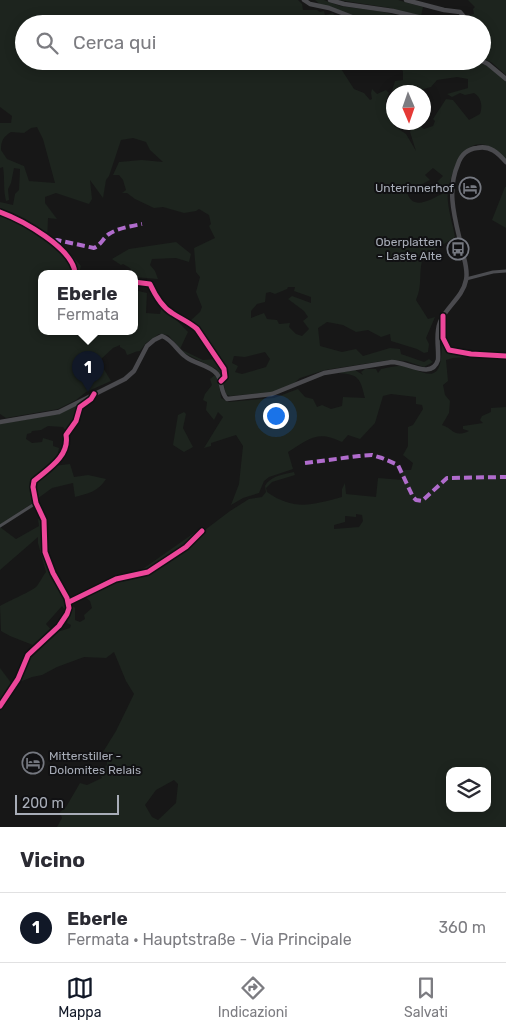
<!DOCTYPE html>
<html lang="it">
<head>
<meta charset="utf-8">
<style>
	:root { --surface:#fff; --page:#f7f7f7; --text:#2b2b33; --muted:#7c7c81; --line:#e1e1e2; --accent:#111827 }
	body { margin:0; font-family:Rubik,sans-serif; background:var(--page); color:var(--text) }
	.controls { position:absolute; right:15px; bottom:15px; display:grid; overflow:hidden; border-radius:10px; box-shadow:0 2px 12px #0003 }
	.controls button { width:45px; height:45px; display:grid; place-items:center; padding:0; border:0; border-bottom:1px solid var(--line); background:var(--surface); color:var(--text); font:25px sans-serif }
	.compass { position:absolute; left:386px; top:85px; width:45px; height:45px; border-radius:50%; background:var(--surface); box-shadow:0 2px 12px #0003; rotate:178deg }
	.scale { position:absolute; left:15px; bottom:12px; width:104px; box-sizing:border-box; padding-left:5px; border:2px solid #a8adb8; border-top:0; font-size:14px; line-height:18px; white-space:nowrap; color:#a8adb8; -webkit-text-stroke:4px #111113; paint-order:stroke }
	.you { position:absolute; left:275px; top:415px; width:18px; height:18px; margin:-12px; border:4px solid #fff; border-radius:50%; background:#1a73e8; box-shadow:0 0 0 8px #1a73e833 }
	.badge { display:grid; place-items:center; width:32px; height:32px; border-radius:50%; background:var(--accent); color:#fff; font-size:16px; font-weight:700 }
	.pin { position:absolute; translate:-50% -41px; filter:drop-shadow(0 1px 2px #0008) }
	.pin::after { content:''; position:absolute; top:26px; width:18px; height:15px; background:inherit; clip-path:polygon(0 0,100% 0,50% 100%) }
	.popup { position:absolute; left:38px; top:270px; width:100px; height:65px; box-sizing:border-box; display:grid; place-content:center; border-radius:10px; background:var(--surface); filter:drop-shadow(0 1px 4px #0005); font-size:16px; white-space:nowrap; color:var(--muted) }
	.popup b { font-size:19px; color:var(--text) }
	.popup::after { content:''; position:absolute; left:50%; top:100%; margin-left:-10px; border:10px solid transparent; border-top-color:var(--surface) }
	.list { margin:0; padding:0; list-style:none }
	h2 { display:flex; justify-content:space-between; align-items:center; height:65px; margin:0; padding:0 20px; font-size:21px }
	h2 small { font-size:16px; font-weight:400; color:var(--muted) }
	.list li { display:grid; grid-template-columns:32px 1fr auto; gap:15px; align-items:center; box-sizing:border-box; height:70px; padding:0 20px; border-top:1px solid var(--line) }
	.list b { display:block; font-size:19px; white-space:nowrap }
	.list p { margin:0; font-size:16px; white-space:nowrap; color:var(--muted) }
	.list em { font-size:16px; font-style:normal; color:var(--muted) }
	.icon { flex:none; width:28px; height:28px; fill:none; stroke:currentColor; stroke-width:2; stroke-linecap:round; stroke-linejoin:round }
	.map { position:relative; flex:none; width:506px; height:827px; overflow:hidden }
	.search { position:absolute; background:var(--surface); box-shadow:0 2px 12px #0003; left:15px; right:15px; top:15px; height:55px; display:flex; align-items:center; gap:12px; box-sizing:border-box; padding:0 18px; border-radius:28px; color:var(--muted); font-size:19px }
	.sheet { height:135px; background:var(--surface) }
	nav { display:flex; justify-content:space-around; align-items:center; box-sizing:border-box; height:70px; border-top:1px solid var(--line); background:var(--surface); font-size:14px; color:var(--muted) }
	nav a { display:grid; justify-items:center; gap:2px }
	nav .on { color:var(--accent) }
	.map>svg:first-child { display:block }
	.green { fill:#1d241e; fill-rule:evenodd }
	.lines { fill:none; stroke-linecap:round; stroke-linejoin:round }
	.street { stroke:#4b4c50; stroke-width:3 }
	.secondary { stroke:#4a4a4e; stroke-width:4.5 }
	.quiet { stroke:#b06ccc; stroke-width:4; stroke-dasharray:8 4; stroke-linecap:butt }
	.cycleway-casing { stroke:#111113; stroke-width:8 }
	.cycleway { stroke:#ed469a; stroke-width:5 }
	.labels { text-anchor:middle; stroke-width:4; stroke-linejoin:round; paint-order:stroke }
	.poi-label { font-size:12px; fill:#a8adb8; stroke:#111113; text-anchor:end }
</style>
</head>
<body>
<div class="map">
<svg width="506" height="827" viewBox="0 0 506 827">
	<rect width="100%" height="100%" fill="#171717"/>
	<g class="green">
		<path d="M 0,0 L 298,0 L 302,4 L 303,10 L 317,10 L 320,12 L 324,11 L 325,15 L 333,13 L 336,17 L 343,16 L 364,24 L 24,24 L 24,61 L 336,61 L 354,89 L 364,93 L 370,100 L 372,99 L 371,93 L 372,89 L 377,94 L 386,90 L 389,93 L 385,104 L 393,110 L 394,126 L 406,134 L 416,151 L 410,132 L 412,127 L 408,123 L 416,123 L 424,129 L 433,126 L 435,121 L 433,119 L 446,99 L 453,100 L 469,120 L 480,114 C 483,106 481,97 474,93 L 465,95 L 460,93 L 452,97 L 447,94 L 468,88 L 468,79 L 457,77 L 437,80 L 431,87 L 417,91 L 421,92 L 400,92 L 392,91 L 395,81 L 403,80 L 403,71 L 393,62 L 390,61 C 412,61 467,57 485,65 C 493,68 499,76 506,82 L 506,159 C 472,123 454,160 448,191 C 446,204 453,225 455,237 L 423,257 C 418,274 423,284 416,300 L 428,319 L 435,317 L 426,338 L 429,344 L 428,352 L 424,353 L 417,349 L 391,341 L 390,334 L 381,337 L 368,330 L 356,332 L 343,325 L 327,322 L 318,328 L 320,346 L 342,352 L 356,349 L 363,356 L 390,348 L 400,349 L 401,354 L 424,362 L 429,359 L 433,362 L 424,367 L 406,361 L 389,360 L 325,370 L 300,378 L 294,383 L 273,392 L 230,396 L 226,394 L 222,377 L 216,369 L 184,353 L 168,335 L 159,334 L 146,343 L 140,351 C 135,351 132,354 127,355 L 125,350 L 120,347 L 120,345 L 113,348 L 99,361 L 111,381 L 86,392 L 76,400 L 58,409 L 6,418 L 0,414 L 0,202 L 13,205 L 15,194 L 19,190 L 20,169 L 14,168 L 11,183 L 8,189 L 9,200 L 6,201 C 3,189 5,179 3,167 L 0,168 L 0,123 L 11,123 L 12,116 L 0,107 ZM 37,127 L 43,139 L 55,183 L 29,181 L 24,166 L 7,159 L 1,150 C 1,141 3,137 11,132 L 24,133 L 31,128 ZM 133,138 L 146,142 L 150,150 L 163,162 L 142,160 L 119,162 L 113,175 L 119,175 L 123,180 L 126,190 L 122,193 L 127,193 L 135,199 L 154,208 L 163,207 L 184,213 L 196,211 L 199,209 L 209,215 L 211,224 L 209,226 L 215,238 L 194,248 L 196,272 L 200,277 L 196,292 L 202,307 L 200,312 L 190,321 C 201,330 207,343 216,353 L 215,359 L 203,360 L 180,349 L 188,332 L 162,305 L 160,314 L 146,313 L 147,293 L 134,290 L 134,331 L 42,331 L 42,273 L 79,273 L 81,266 L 66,249 L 59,244 L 47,242 L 48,218 L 57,219 L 45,203 L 45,197 L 56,193 L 89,204 L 92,199 L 90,180 L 103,198 L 106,180 L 109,176 L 121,140 ZM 433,168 L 443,176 L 436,183 L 442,194 C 430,200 412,211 407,192 L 430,180 L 425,175 ZM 288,287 L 295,287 L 294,291 L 311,297 L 311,303 L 292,296 L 288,299 L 304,311 L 308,317 L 303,321 L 309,329 L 302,336 L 296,334 L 289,327 L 290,323 L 279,324 L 277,320 L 267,319 L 264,313 L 251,318 L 251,311 L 257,304 L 265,302 L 266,293 L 270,292 L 275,294 L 287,289 ZM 265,352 L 270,359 L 266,367 L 242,374 L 235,372 L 238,366 L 232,363 L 234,356 L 245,357 Z"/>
		<path d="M 310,0 L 324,0 L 340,6 L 379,11 L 433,24 L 378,24 L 321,5 L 315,0 Z"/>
		<path d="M 339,0 L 398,0 L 423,7 L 421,16 L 390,8 Z"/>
		<path d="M 468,0 L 506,0 L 506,75 L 491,62 L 482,58 L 482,24 L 470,24 L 469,15 L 474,14 L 473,9 L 475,7 Z"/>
		<path d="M 505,187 L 506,187 L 506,228 L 492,220 Z"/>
		<path d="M 176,242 L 191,254 L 189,262 L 176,258 L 152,259 L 150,265 L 155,271 L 158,279 L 135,277 L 130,268 L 123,264 L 121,265 L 112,259 L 129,249 Z"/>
		<path d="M 443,322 L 441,335 L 446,349 C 453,354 463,350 469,357 L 453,358 L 446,360 L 448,381 L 443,385 L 445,395 L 450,401 L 449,413 L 442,425 C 454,429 454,438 469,431 L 463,429 L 463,426 L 483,423 L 480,420 L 482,416 L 491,412 L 491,408 L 506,407 L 506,827 L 57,827 L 62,818 L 60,812 L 66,807 L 80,783 L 87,785 L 102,778 L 99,773 L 107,765 L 107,757 L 103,752 L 116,731 L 134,694 L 126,681 L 114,652 L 106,658 L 84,657 L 57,667 L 42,675 L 32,677 L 17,683 C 27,670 26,659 38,647 L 10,636 L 1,631 L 0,606 C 8,601 33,591 37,586 C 40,582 42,577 46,572 L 38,543 L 38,537 L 0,570 L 0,527 L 16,539 L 39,526 L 38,519 L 42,518 L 43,552 L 52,575 L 65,596 L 67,606 L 66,611 L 62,606 L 46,624 L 54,633 L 70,628 L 71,625 L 67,623 L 70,604 L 75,608 L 75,620 L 80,622 L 85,619 L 84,615 L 92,608 L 90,601 L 85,597 L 117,581 L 148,573 L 230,511 L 249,499 L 262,497 L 266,492 L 265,486 C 270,476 284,474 294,472 L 295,475 L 272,482 L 266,488 L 267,492 C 294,511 312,505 342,497 L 342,489 L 345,483 L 346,494 L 376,497 L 378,478 L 403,480 L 400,472 L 405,470 L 411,470 L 413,463 L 403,455 L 408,446 L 408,427 L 413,425 L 423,409 L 422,405 L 416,404 L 416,397 L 391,394 L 383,396 L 375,423 L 360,439 L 348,435 L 342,442 C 318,430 310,438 288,452 L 293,469 L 269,477 L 264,481 L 259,493 L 243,498 L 231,505 L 239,484 L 243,446 L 236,435 L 211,443 L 211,446 L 204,448 L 223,417 L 218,412 L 214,420 L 206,410 L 207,402 L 203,400 L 205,394 L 212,385 L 210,379 L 215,375 L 219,383 L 221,398 L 228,402 L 274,398 L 298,389 L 305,397 L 313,399 L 317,407 L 322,405 L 331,409 L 342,406 L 343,397 L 365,398 C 360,378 359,374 337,373 L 355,370 L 363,375 L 361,372 L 365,369 L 376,369 L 378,373 L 381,369 C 388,368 397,365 404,366 C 419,369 438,386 441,358 C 443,346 440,335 443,322 ZM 356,514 L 362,515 L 363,521 L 359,527 L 334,529 L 334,525 L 345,522 L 345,516 L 356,517 ZM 450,771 L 487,771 L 487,808 L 450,808 ZM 174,780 L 178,784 L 176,803 L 158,820 L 152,817 L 145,805 L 156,790 Z"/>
		<path d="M 80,403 L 75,421 L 66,431 L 63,427 L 48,426 L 41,430 L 32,431 L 31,433 L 27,434 L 26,439 L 32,443 L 42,442 L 43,438 L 53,441 L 53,446 L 59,448 L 58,453 L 61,454 C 54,463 31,477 31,486 C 31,491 33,497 34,502 L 0,525 L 0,424 L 59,414 Z"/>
		<path d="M 184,412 L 186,414 L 183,428 L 193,447 L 184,452 L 173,445 L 178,415 Z"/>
		<path d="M 70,464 L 74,477 L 88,475 L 106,479 C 99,491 87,494 75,497 L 73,483 L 52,488 L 37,499 L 34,486 L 36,481 L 53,466 Z"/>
		<path d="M 204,526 C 197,539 154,573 140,571 Z"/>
		<path d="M 0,668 L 12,684 L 0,704 Z"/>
	</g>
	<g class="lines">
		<g class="street">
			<path d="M 0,212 C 22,220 73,248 75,273"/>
			<path d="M 466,279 L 493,272 L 506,271"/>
			<path d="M 134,282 L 150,284 C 155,295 162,307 172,313 C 181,319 189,322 197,329 L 224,369 L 225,377 L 221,381"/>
			<path d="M 443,317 L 443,338 L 449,350 L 471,354 L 506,356"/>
			<path d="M 0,526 L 36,503"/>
			<path d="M 69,602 L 116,579 L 148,572 L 186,547 L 202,531"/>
			<path d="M 0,706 L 18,679 L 28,655 L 59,626 L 67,614 L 69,608 L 67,598 L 53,573 L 45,552 L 44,520 L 36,503 L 33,487 L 34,481 C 48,469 70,456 66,435 L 76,421 L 80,407 L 92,397"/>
		</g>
		<g class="secondary">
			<path d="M 304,0 L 310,4 L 329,8 L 370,24"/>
			<path d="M 330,0 L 344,4 L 393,11 L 447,24"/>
			<path d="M 406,0 L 444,10 L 460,12 L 465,18 L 462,24"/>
			<path d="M 482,61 L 488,64 L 506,79"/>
			<path d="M 0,422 L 59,412 L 125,379 L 134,371 L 147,346 L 154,340 L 162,336 C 173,340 177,351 186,357 C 195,364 210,365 217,374 C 223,382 220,392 227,399 L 272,394 L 324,373 L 392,362 C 407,362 432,380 438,360 C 439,348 435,334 440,322 C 446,307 463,297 466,280 C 468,271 465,262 463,254 C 457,224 445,194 458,164 C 461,155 467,149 477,148 C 490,145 498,153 506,162"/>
		</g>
		<g class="quiet">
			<path d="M 54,242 L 57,240 L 94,248 C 101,245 103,238 109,234 C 118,228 132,226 142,224"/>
			<path d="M 305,463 L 359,456 L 372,455 L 382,458 L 398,465 L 413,497 L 416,500 L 422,501 L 447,478 L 506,477"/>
		</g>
		<g class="cycleway-casing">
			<g id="cycleway">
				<path d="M 0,212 C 22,220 73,248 75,273"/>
				<path d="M 134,282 L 150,284 C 155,295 162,307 172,313 C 181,319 189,322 197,329 L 224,369 L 225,377 L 221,381"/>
				<path d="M 443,316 L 443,338 L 449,350 L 471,354 L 506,356"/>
				<path d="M 69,602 L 116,579 L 148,572 L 186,547 L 202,531"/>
				<path d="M 0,706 L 18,679 L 28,655 L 59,626 L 67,614 L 69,608 L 67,598 L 53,573 L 45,552 L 44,520 L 36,503 L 33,487 L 34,481 C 48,469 70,456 66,435 L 76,421 L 80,407 L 91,399 L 94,394"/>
			</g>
		</g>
		<use href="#cycleway" class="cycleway"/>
	</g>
	<defs>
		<g id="hotel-ring" transform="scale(1.125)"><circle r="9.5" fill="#111113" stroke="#757880" stroke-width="1.5"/><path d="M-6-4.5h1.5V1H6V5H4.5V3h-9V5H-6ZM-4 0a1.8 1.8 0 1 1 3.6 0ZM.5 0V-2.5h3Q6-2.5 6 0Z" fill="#757880"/></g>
		<g id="bus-ring" transform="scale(1.125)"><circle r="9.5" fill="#111113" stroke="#757880" stroke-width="1.5"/><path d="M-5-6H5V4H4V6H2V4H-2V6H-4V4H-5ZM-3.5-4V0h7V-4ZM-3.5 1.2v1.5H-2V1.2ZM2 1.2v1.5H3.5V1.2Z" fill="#757880"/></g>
	</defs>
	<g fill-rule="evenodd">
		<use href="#hotel-ring" x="470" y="188"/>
		<use href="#bus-ring" x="458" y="249"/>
		<use href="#hotel-ring" x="33" y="763"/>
	</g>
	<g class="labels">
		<g class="poi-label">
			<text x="454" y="192">Unterinnerhof</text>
			<text x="442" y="246">Oberplatten<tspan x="442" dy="14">- Laste Alte</tspan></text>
			<text x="49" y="760" text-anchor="start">Mitterstiller -<tspan x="49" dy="14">Dolomites Relais</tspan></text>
		</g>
	</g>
</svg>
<div class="controls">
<button><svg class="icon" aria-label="layers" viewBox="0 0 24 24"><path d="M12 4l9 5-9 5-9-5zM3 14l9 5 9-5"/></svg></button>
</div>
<svg class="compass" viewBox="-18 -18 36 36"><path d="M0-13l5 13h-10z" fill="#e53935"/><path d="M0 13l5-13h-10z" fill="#7c7c81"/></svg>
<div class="scale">200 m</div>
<div class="you"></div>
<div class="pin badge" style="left:88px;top:392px">1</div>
<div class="popup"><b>Eberle</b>Fermata</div>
<div class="search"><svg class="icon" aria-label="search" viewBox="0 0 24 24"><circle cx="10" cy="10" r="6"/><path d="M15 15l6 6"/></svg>Cerca qui</div>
</div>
<section class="sheet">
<h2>Vicino<small></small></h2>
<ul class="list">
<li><span class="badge">1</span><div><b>Eberle</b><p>Fermata · Hauptstraße - Via Principale</p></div><em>360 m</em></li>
</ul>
</section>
<nav>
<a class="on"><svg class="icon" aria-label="map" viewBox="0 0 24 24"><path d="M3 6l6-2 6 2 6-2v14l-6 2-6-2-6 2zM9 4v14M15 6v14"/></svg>Mappa</a>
<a><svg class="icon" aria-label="directions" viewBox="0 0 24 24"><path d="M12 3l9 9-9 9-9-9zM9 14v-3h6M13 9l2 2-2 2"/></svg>Indicazioni</a>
<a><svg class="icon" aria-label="saved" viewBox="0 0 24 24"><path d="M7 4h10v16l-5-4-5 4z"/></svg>Salvati</a>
</nav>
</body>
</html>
